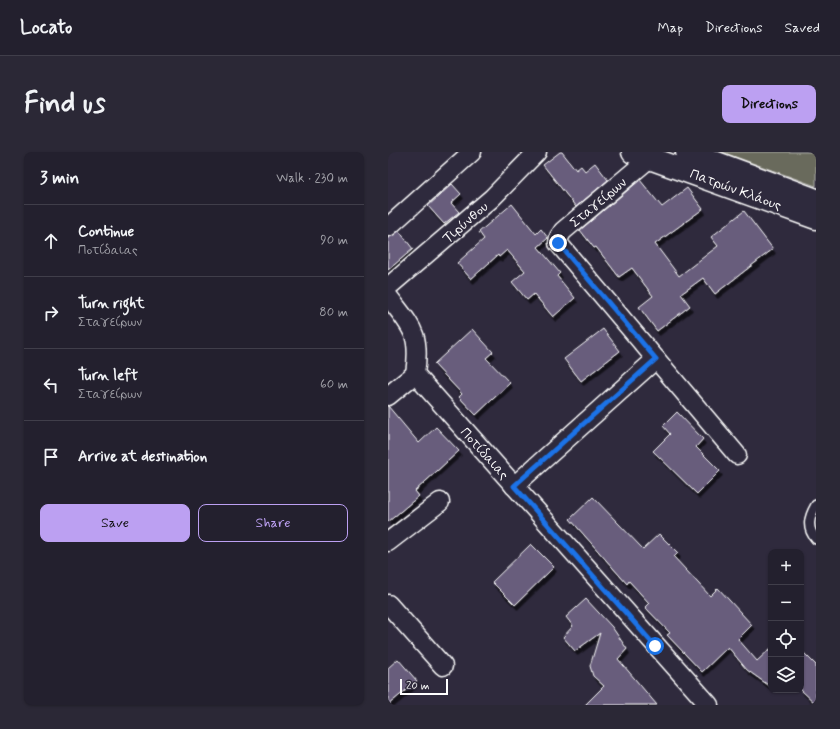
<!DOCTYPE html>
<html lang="en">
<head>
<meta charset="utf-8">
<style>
	:root { --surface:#23202e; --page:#2b2836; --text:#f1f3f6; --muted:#a3a3aa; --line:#403e4a; --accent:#bca0f2 }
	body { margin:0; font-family:Mynerve,sans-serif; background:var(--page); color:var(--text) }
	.controls { position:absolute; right:12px; bottom:12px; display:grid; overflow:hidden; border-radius:8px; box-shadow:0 1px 3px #0004 }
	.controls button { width:36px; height:36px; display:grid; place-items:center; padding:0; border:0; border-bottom:1px solid var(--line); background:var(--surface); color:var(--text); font:20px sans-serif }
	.scale { position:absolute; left:12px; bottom:10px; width:48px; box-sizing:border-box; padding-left:4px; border:2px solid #fff; border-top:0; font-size:11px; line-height:14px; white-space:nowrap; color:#fff; -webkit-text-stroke:3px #2f2a3d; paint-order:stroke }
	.stop { position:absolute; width:12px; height:12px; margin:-9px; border:3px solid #1a73e8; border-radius:50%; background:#fff }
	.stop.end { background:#1a73e8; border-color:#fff; box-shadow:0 1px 4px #0008 }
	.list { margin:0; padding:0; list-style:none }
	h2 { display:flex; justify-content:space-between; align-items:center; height:52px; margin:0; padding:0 16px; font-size:17px }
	h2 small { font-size:13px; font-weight:400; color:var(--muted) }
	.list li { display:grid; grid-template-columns:26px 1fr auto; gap:12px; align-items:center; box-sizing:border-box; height:72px; padding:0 16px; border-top:1px solid var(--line) }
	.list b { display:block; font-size:15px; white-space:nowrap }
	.list p { margin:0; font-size:13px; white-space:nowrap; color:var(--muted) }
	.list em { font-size:13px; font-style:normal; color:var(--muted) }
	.actions { display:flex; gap:8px; padding:12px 16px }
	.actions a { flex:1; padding:9px 0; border:1px solid var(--accent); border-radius:8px; text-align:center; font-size:14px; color:var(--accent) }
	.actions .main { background:var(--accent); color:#111 }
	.icon { flex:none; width:22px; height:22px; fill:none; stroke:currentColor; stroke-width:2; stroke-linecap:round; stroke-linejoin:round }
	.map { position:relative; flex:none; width:428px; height:553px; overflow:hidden; border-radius:8px }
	header { display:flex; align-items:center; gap:24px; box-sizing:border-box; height:56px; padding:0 20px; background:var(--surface); border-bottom:1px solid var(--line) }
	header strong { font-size:19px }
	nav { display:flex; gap:22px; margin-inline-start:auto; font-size:14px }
	.intro { display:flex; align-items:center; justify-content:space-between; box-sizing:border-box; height:96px; padding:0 24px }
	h1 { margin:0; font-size:28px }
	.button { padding:10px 18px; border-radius:8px; background:var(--accent); color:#111; font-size:14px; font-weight:700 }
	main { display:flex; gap:24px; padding:0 24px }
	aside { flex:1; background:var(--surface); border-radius:8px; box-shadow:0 1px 3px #0004 }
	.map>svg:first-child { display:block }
	.green { fill:#696a5b; stroke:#b4b4ad }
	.building { fill:#675d7b; stroke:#fff; filter:url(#shadow) }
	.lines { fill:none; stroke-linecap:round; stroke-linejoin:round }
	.lane-casing { stroke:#fff; stroke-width:12 }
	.street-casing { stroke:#fff; stroke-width:21 }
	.secondary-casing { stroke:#fff; stroke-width:25 }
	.lane { stroke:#2f2a3d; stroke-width:9 }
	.street { stroke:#2f2a3d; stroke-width:18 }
	.secondary { stroke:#2f2a3d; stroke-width:22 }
	.route { stroke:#1a73e8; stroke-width:5 }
	.labels { text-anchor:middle; stroke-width:3; stroke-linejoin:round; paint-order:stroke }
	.street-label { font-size:14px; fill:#fff; stroke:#2f2a3d }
</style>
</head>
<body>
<header>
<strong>Locato</strong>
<nav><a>Map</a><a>Directions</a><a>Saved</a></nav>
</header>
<div class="intro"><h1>Find us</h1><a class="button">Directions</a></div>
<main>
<aside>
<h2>3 min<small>Walk · 230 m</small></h2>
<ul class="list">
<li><svg class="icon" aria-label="ahead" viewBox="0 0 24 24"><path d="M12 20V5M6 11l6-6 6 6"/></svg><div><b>Continue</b><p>Ποτίδαιας</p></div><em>90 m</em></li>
<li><svg class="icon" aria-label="right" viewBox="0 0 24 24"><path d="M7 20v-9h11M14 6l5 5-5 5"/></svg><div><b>Turn right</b><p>Σταγείρων</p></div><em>80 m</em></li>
<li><svg class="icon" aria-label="left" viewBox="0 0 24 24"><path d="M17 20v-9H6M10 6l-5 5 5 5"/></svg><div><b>Turn left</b><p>Σταγείρων</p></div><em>60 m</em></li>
<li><svg class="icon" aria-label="arrive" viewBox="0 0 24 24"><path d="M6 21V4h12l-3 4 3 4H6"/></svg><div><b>Arrive at destination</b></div></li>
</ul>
<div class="actions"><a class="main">Save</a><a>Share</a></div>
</aside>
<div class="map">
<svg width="428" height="553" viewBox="0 0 428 553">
	<defs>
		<filter id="shadow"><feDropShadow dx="2.5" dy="4.5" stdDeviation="0" flood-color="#0009"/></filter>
	</defs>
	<rect width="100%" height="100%" fill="#2f2a3d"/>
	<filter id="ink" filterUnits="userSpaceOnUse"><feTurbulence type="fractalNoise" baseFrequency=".025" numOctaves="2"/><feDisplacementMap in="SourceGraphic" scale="8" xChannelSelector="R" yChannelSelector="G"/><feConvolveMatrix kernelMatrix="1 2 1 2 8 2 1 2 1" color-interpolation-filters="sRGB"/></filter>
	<g filter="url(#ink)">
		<path class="green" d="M 334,0 L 428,0 L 428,34 Z"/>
		<g class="building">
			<path d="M 172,0 L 174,0 L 188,18 L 193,14 L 197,19 L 207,11 L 220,28 L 188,55 L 155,13 Z"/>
			<path d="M 252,28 L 274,55 L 299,36 L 315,57 L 267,92 L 291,124 L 330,94 L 323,85 L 356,59 L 385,97 L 327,142 L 315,126 L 293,142 L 302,154 L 269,179 L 251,155 L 265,144 L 244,116 L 231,125 L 208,95 L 206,96 L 192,78 Z"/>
			<path d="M 64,32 L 73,42 L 63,51 L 71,60 L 56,72 L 40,54 Z"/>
			<path d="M 124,52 L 148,82 L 153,77 L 160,86 L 150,95 L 172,121 L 169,124 L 187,146 L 165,165 L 146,142 L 139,148 L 124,130 L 137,119 L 119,98 L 111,105 L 110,103 L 83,127 L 69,111 L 96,87 L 91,80 Z"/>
			<path d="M 11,79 L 25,97 L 0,118 L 0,85 Z"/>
			<path d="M 84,177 L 105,200 L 98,206 L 122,231 L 88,263 L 71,245 L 74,242 L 46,212 Z"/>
			<path d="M 215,177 L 232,199 L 193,229 L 176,207 Z"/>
			<path d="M 0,254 L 31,291 L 48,275 L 71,299 L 27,339 L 31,344 L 0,370 Z"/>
			<path d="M 289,260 L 315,287 L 308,295 L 332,319 L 309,342 L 265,299 L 282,282 L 275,274 Z"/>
			<path d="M 205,345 L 255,397 L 271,382 L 290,401 L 286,405 L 322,444 L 330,436 L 364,473 L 350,487 L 369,509 L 383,496 L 383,535 L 359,518 L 340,495 L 314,520 L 279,483 L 282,481 L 257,455 L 261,451 L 241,429 L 239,432 L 182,367 Z"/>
			<path d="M 143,392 L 166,415 L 127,453 L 104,430 Z"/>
			<path d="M 198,447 L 224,475 L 239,497 L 230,507 L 269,553 L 197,553 L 216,534 L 205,524 L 202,514 L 212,481 L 187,499 L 175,485 L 185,474 L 178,465 Z"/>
			<path d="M 413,498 L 428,513 L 428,552 L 413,538 Z"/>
			<path d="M 10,507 L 29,529 L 0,553 L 0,516 Z"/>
		</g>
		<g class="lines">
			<g class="lane-casing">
				<path id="lane" d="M 428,353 C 421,365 418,376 428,387"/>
			</g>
			<g class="street-casing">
				<g id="street">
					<path d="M 262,6 L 175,79 L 171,85 L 170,91 L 349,303"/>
					<path d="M 0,75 L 84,0"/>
					<path d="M 0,135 L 104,46 L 149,0"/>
					<path d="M 0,144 C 24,176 33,181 27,222 L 321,553"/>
					<path d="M 0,244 L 27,222"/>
					<path d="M 126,334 L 268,207"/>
					<path d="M 0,390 L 52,350"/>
					<path d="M 0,452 L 55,514"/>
				</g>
			</g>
			<g class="secondary-casing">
				<g id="secondary">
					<path d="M 245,0 L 428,66"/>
					<path d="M 299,0 L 428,48"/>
				</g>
			</g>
			<use href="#lane" class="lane"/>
			<use href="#street" class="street"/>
			<use href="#secondary" class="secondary"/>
		</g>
	</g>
	<g class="lines" filter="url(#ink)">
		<path class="route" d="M 170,91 L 268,207 L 126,334 L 267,494"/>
	</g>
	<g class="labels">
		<g class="street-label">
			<text transform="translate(348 37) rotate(20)" y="5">Πατρών Κλάους</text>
			<text transform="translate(210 50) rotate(-40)" y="5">Σταγείρων</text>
			<text transform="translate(77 70) rotate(-41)" y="5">Τιρύνθου</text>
			<text transform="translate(97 301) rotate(48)" y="5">Ποτίδαιας</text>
		</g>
	</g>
</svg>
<div class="controls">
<button>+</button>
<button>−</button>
<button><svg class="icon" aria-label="locate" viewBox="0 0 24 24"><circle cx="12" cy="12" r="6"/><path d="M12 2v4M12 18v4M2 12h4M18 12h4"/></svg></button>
<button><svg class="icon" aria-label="layers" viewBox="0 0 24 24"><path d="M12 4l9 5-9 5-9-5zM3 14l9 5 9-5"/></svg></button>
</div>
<div class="scale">20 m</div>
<div class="stop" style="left:267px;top:494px"></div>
<div class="stop end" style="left:170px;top:91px"></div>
</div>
</main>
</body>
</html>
